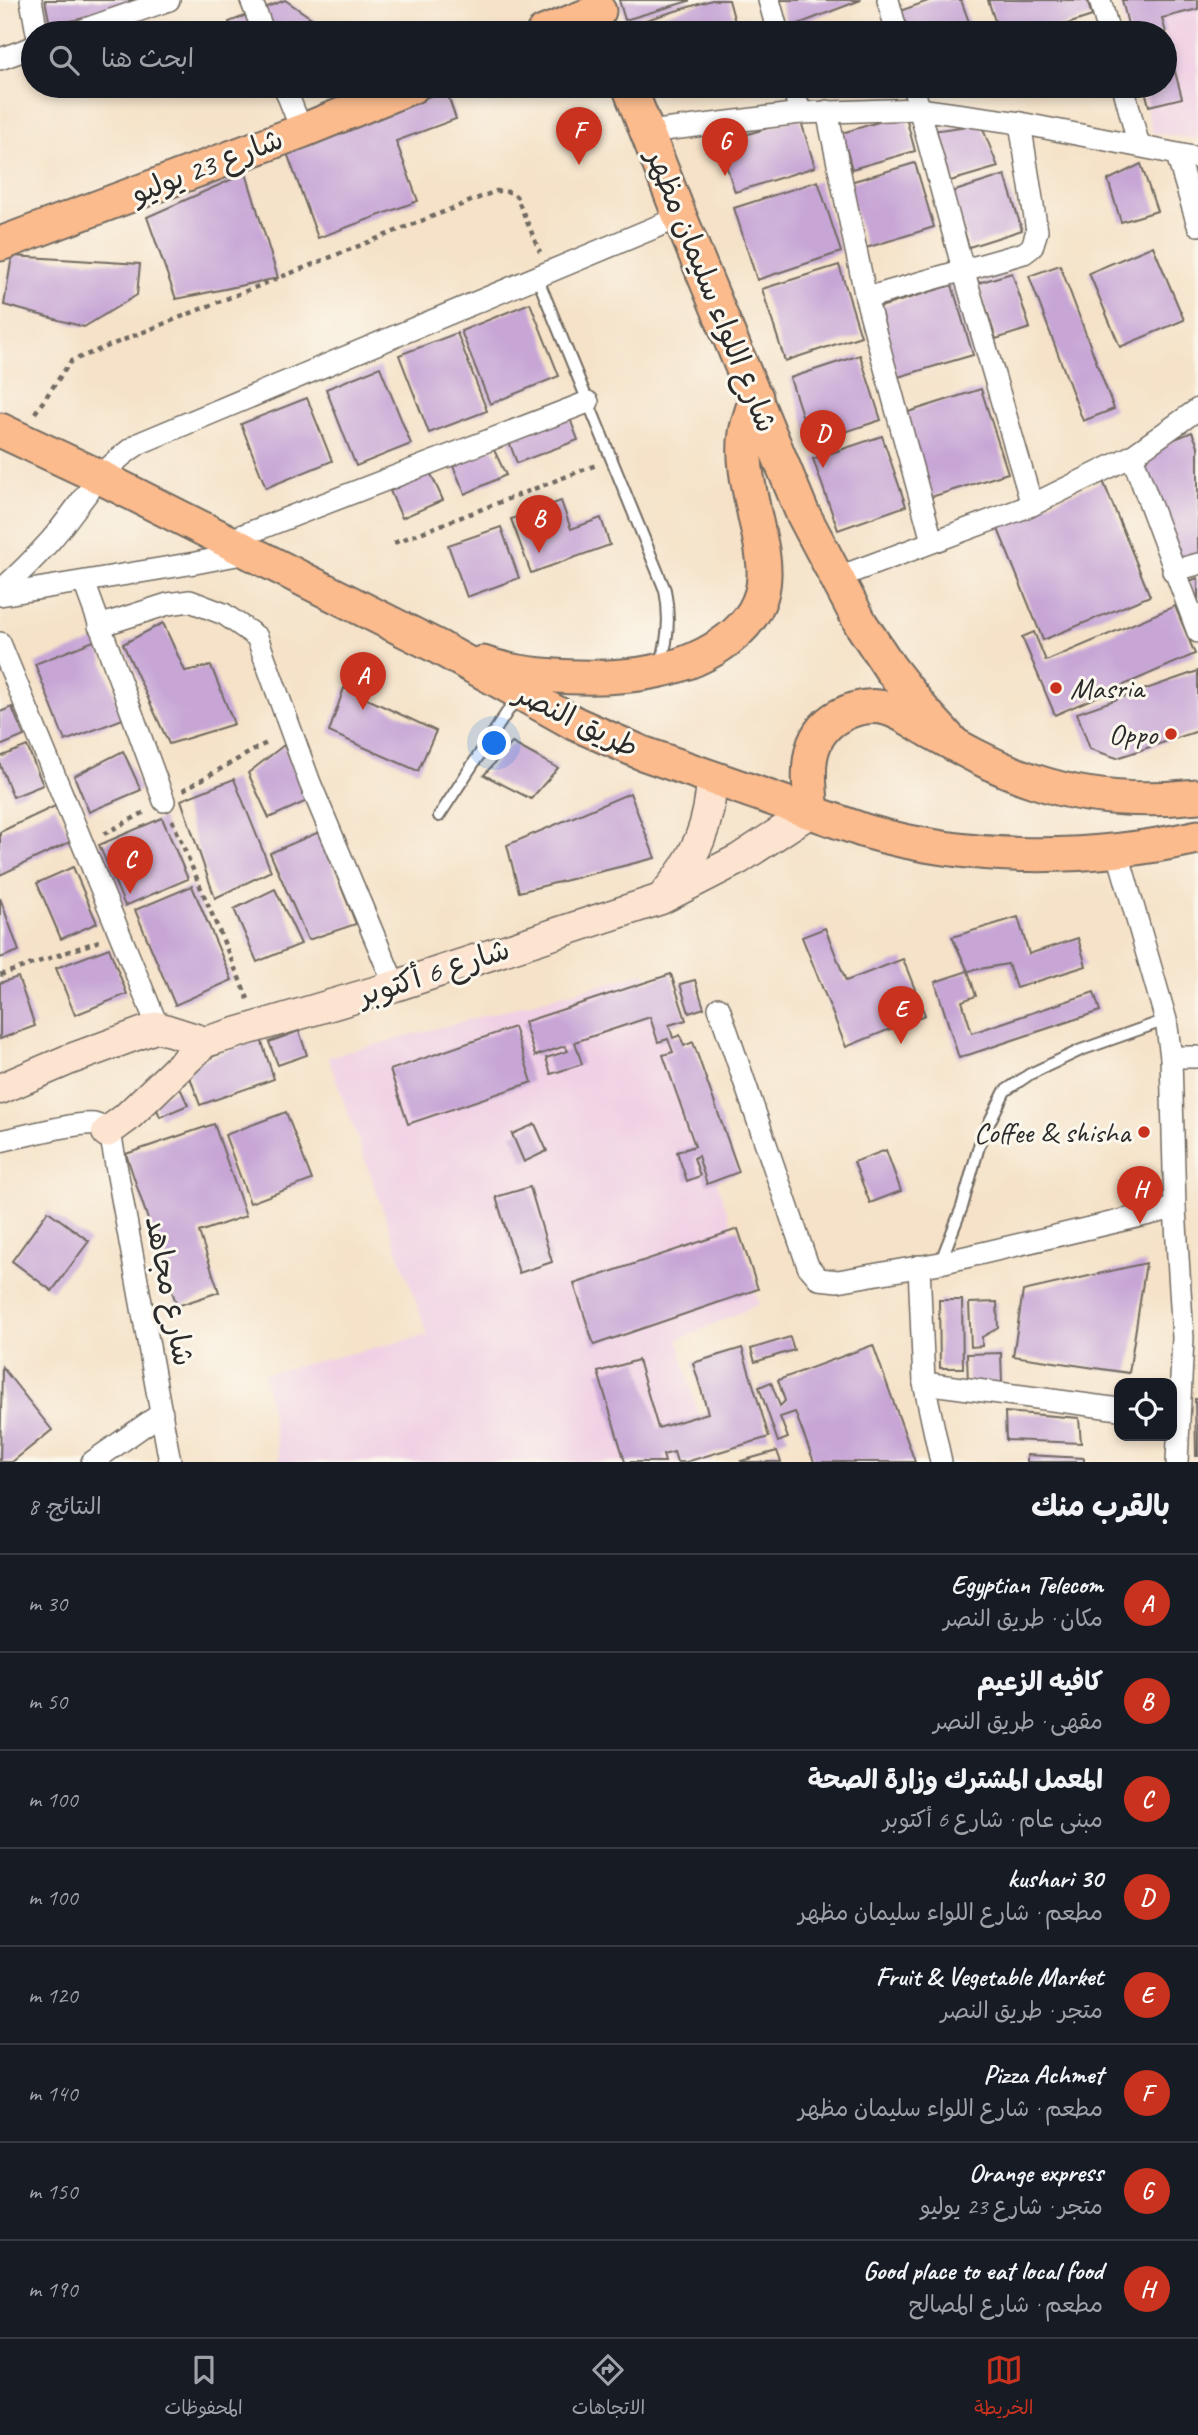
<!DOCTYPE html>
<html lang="ar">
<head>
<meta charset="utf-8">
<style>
	:root { --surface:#171b24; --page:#242831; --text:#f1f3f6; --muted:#9ea1a6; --line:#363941; --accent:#c8321e }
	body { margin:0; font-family:Caveat,"Playpen Sans Arabic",sans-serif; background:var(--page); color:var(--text); direction:rtl }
	.controls { position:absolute; right:21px; bottom:21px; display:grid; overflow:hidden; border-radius:14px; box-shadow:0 4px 10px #0003 }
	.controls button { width:63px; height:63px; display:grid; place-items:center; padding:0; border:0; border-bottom:2px solid var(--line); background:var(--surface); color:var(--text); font:35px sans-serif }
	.you { position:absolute; left:495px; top:744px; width:24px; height:24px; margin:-18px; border:5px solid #fff; border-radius:50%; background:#1a73e8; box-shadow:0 0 0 10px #1a73e833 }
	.badge { display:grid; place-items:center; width:46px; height:46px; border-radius:50%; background:var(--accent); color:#fff; font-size:23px; font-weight:700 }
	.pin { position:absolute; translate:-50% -58px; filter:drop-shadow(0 2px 4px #0008) }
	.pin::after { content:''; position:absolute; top:37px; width:24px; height:21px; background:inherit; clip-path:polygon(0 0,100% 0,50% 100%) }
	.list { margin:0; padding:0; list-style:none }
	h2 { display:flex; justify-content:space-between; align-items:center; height:91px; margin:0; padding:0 28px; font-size:30px }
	h2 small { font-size:23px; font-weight:400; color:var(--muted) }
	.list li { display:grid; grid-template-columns:46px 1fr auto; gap:21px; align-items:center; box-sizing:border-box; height:98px; padding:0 28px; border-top:2px solid var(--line) }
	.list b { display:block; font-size:26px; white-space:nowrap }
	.list p { margin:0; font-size:23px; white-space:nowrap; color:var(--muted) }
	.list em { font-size:23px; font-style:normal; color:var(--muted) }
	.icon { flex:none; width:38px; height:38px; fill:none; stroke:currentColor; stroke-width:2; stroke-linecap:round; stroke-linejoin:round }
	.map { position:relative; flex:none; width:1198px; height:1462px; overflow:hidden; direction:ltr }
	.search { position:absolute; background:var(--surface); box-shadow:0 4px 10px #0003; left:21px; right:21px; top:21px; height:77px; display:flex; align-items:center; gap:18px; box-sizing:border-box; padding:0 24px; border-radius:38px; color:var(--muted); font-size:26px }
	.sheet { height:875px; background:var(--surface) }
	nav { display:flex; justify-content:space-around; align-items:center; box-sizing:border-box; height:98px; border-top:2px solid var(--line); background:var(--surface); font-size:19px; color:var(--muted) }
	nav a { display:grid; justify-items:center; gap:4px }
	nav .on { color:var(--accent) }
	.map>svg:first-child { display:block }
	.built { fill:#f0d0e4 }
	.building { fill:#c7a6d6 }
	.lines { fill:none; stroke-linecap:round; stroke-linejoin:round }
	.lane-casing { stroke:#726b62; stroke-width:14 }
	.street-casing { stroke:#726b62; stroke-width:24 }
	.secondary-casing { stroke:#726b62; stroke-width:33 }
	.primary-casing { stroke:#726b62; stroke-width:37 }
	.path { stroke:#726b62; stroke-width:4.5; stroke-dasharray:5 5; stroke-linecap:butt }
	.lane { stroke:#fff; stroke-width:10 }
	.street { stroke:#fff; stroke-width:21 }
	.secondary { stroke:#fde4d1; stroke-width:30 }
	.primary { stroke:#fbbb8d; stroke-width:33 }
	.poi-dot { fill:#c8321e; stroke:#fbf7ec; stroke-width:2.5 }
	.labels { text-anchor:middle; stroke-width:6; stroke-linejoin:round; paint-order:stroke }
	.street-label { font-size:30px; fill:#2b2b2b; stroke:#fbf7ec }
	.poi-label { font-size:30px; fill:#2b2b2b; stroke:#fbf7ec; text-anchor:end }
</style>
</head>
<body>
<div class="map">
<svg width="1198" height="1462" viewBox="0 0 1198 1462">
	<rect width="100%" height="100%" fill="#fbf7ec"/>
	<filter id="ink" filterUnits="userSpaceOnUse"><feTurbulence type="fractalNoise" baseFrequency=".0143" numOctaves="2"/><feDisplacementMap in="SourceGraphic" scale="14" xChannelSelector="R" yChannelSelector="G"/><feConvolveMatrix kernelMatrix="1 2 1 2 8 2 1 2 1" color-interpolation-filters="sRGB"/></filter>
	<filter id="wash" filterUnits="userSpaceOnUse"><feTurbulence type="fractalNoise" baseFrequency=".00686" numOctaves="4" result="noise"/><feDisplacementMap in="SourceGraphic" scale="28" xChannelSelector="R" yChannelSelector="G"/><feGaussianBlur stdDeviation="1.57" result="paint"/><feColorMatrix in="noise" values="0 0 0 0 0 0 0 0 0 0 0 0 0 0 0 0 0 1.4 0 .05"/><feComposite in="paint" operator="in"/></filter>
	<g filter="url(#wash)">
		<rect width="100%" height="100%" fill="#f5e2c8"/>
		<g class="built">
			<path d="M 1142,0 L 1198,0 L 1198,139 L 1153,133 L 1140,86 L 1165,86 L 1165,33 L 1126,33 L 1119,6 Z"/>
			<path d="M 645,973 L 759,1304 L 678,1340 L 711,1462 L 280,1462 L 264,1374 L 428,1335 L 328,1057 Z"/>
		</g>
		<g id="blocks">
			<g class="building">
				<path d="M 45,0 L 149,0 L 150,5 L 50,25 Z"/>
				<path d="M 285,0 L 323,26 L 326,33 L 233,33 L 229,22 Z"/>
				<path d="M 619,0 L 689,0 L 689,1 L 625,20 Z"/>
				<path d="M 712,0 L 729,0 L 738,33 L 628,33 L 626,26 Z"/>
				<path d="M 780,0 L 861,0 L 788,28 Z"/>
				<path d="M 931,0 L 961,0 L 973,33 L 901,33 L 894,13 Z"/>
				<path d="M 988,0 L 1087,0 L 1092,16 L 1040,33 L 999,33 Z"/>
				<path d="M 1122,0 L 1198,0 L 1198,9 L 1162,18 L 1166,33 L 1130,33 Z"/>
				<path d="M 1165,34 L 1182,98 L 1149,106 L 1144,86 L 1165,86 Z"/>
				<path d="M 446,90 L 456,119 L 396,141 L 418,201 L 318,238 L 286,150 Z"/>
				<path d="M 905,114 L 915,151 L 852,169 L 842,133 Z"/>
				<path d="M 800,118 L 815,167 L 735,192 L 719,143 Z"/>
				<path d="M 981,124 L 998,167 L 947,182 L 932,131 Z"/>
				<path d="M 915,163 L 934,227 L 866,248 L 847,183 Z"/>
				<path d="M 1141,164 L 1157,211 L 1121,222 L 1108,180 Z"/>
				<path d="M 246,173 L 278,278 L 176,299 L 147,217 Z"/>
				<path d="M 1005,175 L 1022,230 L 969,247 L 952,192 Z"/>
				<path d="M 818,181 L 841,252 L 757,280 L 734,208 Z"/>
				<path d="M 1153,246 L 1184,320 L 1120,347 L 1089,273 Z"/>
				<path d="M 12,256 L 140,264 L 137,295 L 84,327 L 4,305 Z"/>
				<path d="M 839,265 L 861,336 L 785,361 L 762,289 Z"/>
				<path d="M 1060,265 L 1114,409 L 1083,421 L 1029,276 Z"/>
				<path d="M 1012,273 L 1030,328 L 996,339 L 978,283 Z"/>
				<path d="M 952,285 L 973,355 L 898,377 L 877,308 Z"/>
				<path d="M 530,303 L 559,376 L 490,404 L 461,331 Z"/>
				<path d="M 457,333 L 487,411 L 429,433 L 399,355 Z"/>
				<path d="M 860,355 L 881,420 L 811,443 L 790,378 Z"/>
				<path d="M 380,367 L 411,444 L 356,466 L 326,389 Z"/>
				<path d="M 981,389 L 1008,473 L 928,498 L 902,414 Z"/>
				<path d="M 307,398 L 332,461 L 266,488 L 241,424 Z"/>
				<path d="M 569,416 L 578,440 L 517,463 L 508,439 Z"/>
				<path d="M 1192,432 L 1198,446 L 1198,559 L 1181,566 L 1136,455 Z"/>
				<path d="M 882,436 L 906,506 L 838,530 L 813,459 Z"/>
				<path d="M 493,448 L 506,475 L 465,494 L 453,466 Z"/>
				<path d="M 430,472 L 443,500 L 402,518 L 390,491 Z"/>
				<path d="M 1103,481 L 1150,596 L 1043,640 L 996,524 Z"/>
				<path d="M 561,501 L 571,529 L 601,518 L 610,545 L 531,573 L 511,519 Z"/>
				<path d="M 501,527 L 519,578 L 467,597 L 448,545 Z"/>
				<path d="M 1198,578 L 1198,607 L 1189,581 Z"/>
				<path d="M 1175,606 L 1195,654 L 1055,715 L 1022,637 L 1034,632 L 1046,661 Z"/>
				<path d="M 163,623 L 185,671 L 211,666 L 234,724 L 169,744 L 123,644 Z"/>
				<path d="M 96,640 L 123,719 L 65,741 L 35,664 Z"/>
				<path d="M 1198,671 L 1198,731 L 1117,758 L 1090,749 L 1077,713 Z"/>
				<path d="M 344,688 L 436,731 L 418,771 L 329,732 Z"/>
				<path d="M 12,707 L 24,736 L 0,746 L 0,712 Z"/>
				<path d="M 512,743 L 558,768 L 531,799 L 484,775 Z"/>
				<path d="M 284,745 L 307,801 L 269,818 L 248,773 Z"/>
				<path d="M 27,746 L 43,785 L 13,797 L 0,765 L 0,757 Z"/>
				<path d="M 123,751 L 141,790 L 89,812 L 74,776 Z"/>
				<path d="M 234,779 L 271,871 L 215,898 L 181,800 Z"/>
				<path d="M 630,793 L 655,858 L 519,892 L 507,845 Z"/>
				<path d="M 55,806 L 72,841 L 0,875 L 0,832 Z"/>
				<path d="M 162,818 L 188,879 L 125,906 L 99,845 Z"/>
				<path d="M 319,832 L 356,924 L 308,940 L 270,853 Z"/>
				<path d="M 73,867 L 97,923 L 61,939 L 37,883 Z"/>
				<path d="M 192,886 L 232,980 L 175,1005 L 135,910 Z"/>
				<path d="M 275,889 L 301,944 L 257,962 L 234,909 Z"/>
				<path d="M 0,898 L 19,951 L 0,958 Z"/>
				<path d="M 1018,917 L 1029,954 L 1078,938 L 1086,966 L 1016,988 L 1008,964 L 968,971 L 976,996 L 962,1001 L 972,1033 L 1094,992 L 1100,1011 L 959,1058 L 935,982 L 968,971 L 952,937 Z"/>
				<path d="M 825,928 L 846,981 L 903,959 L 925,1015 L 846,1047 L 802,937 Z"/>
				<path d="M 109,948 L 127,994 L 75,1015 L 56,968 Z"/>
				<path d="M 671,974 L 686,1020 L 669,1025 L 673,1038 L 680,1035 L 684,1046 L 693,1042 L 739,1172 L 707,1184 L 698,1156 L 694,1158 L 700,1176 L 687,1181 L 677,1152 L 695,1146 L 663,1055 L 673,1052 L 668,1039 L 658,1042 L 650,1017 L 575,1042 L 582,1064 L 551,1074 L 546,1058 L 568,1051 L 565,1046 L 535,1056 L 524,1022 Z"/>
				<path d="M 18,977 L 35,1026 L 0,1039 L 0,983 Z"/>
				<path d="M 695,980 L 704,1008 L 689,1013 L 680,984 Z"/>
				<path d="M 514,1027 L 532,1082 L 408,1124 L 390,1070 Z"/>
				<path d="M 299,1031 L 307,1055 L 278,1065 L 269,1042 Z"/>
				<path d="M 261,1039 L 274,1079 L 200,1105 L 186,1066 Z"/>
				<path d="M 180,1088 L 188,1105 L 160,1117 L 153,1100 Z"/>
				<path d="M 286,1112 L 312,1180 L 250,1203 L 225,1135 Z"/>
				<path d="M 214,1124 L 246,1216 L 199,1232 L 219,1292 L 177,1306 L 126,1154 Z"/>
				<path d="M 535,1124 L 547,1151 L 524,1162 L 512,1134 Z"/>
				<path d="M 886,1150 L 901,1191 L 870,1203 L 854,1162 Z"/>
				<path d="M 530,1187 L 552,1262 L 519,1273 L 496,1197 Z"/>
				<path d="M 48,1211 L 89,1241 L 52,1291 L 12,1261 Z"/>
				<path d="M 738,1229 L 758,1289 L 594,1345 L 574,1284 Z"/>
				<path d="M 1146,1263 L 1129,1373 L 1013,1356 L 1023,1291 Z"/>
				<path d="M 939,1300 L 962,1300 L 963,1368 L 940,1368 Z"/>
				<path d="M 997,1302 L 998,1328 L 982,1337 L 982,1346 L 971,1347 L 969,1303 Z"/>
				<path d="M 790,1337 L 794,1350 L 755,1362 L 751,1349 Z"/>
				<path d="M 873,1345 L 915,1462 L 814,1462 L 795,1412 L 780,1417 L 788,1438 L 778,1442 L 759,1387 L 771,1382 L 780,1406 L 785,1401 L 778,1380 Z"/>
				<path d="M 742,1348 L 769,1437 L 686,1462 L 677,1462 L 674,1452 L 663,1455 L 665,1462 L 625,1462 L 598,1372 L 638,1360 L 658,1428 L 708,1413 L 693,1363 Z"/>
				<path d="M 1001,1353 L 1002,1383 L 968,1384 L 967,1354 Z"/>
				<path d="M 2,1367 L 52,1430 L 12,1462 L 0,1462 Z"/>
				<path d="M 1195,1399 L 1198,1399 L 1198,1456 L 1196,1456 Z"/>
				<path d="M 1005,1412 L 1079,1418 L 1081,1443 L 1006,1440 Z"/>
				<path d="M 777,1451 L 781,1462 L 742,1462 L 741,1461 Z"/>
				<path d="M 1027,1455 L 1084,1458 L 1084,1462 L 1027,1462 Z"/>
			</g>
		</g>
	</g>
	<g filter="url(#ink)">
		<use href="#blocks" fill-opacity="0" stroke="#726b62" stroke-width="2"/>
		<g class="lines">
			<g class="lane-casing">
				<g id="lane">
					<path d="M 537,277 L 665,590 C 670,616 669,640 660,665"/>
					<path d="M 439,816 L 517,697"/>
					<path d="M 940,1263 L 962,1207 L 981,1139 L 1005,1091 L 1030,1074 L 1081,1050 L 1166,1020"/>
				</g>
			</g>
			<g class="street-casing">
				<g id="street">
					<path d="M 31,0 L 37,33"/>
					<path d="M 251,0 L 264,33"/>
					<path d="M 769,0 L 778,33"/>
					<path d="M 888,0 L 897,33"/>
					<path d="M 1100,0 L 1109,33"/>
					<path d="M 74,33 L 169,0"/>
					<path d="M 0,59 L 33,47"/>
					<path d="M 284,86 L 302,131"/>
					<path d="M 793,86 L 800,113"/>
					<path d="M 913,86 L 963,269 L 1032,505"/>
					<path d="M 1123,86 L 1139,146"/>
					<path d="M 827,111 L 866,298 L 932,541"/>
					<path d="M 648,132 L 800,113 L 919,109 L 1020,123 L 1198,158"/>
					<path d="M 1177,155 L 1198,225"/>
					<path d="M 866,298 L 1024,253 L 1032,247 L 1037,231 L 1020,123"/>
					<path d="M 1132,456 L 1198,632"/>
					<path d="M 225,542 L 588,402"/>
					<path d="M 1173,571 L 1198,564"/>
					<path d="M 836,578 L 1032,505 L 1132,456 L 1198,409"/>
					<path d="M 84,582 L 164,801"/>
					<path d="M 0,591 C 18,575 35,558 51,540 C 81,505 99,468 140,443 L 680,217"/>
					<path d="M 0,595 L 195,563 L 247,553"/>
					<path d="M 99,626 L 168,604 L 190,601 L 224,614 L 257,637 L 310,783 L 395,986"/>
					<path d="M 0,643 L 158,1027"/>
					<path d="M 1117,850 L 1166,1020 L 1171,1057 L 1175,1208 L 1183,1338 L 1177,1462"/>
					<path d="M 719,1008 L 808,1266 L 819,1279 L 838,1281 L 940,1263 L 1175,1208"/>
					<path d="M 1171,1057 L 1198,1057"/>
					<path d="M 0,1141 C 21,1137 75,1122 94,1124 C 104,1126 108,1134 112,1143 L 170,1462"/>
					<path d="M 919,1266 L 924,1383 L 941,1462"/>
					<path d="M 924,1383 L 1119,1409"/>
					<path d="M 92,1462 L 162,1413"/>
				</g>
			</g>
			<g class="secondary-casing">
				<g id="secondary">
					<path d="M 665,894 C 696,857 710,826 712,777"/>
					<path d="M 0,1089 L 68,1060 L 158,1027 L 205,1042"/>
					<path d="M 107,1132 L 126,1118 L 205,1042 L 395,986 L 661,899 L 739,859 L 812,811"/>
				</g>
			</g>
			<g class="primary-casing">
				<g id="primary">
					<path d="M 543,33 L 599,11"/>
					<path d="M 629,86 L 680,217 L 802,512 L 861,624 L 890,668 L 922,709 L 953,743"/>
					<path d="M 0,244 L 302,131 L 413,86"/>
					<path d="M 0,430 L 98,476 L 438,647 L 576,724 L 642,753 L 865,831 C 971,862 1090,861 1198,837"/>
					<path d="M 483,663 C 528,679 611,681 657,671 C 705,661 763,629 764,576 C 765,553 757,529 753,507 C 748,484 742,457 746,433 C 748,421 753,409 756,397"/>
					<path d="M 812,811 C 808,776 803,736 839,716 C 852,709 865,705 880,707 C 897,709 914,722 928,730 C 962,749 997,769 1034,781 C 1087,799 1143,802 1198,796"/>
				</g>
			</g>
			<g class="path">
				<path d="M 35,413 L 71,361 L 496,191 L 510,192 L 516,196 L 540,252"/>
				<path d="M 394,543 L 596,465"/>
				<path d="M 183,790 L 270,741"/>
				<path d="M 172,820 L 248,999"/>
				<path d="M 104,834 L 145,812"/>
				<path d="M 0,975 L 99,941"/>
			</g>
			<use href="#lane" class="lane"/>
			<use href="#street" class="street"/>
			<use href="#secondary" class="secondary"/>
			<use href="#primary" class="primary"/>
		</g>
	</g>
	<g class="poi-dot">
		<circle cx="1056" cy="688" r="7"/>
		<circle cx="1171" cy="734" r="7"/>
		<circle cx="1144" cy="1132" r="7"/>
	</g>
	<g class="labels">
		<g class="street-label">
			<text transform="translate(207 166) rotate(-21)" y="10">شارع 23 يوليو</text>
			<text transform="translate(712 291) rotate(68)" y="10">شارع اللواء سليمان مظهر</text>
			<text transform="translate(577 720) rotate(26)" y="10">طريق النصر</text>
			<text transform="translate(434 972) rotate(-18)" y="10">شارع 6 أكتوبر</text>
			<text transform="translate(170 1291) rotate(79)" y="10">شارع مجاهد</text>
		</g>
		<g class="poi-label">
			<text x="1070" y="698" text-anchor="start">Masria</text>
			<text x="1157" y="744">Oppo</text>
			<text x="1130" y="1142">Coffee &amp; shisha</text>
		</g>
	</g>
</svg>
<div class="controls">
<button><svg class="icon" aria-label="locate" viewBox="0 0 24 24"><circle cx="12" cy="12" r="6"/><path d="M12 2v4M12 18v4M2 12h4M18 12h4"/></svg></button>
</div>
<div class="you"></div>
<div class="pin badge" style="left:363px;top:710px">A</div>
<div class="pin badge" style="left:539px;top:553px">B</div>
<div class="pin badge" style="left:130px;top:894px">C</div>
<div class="pin badge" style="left:823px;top:468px">D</div>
<div class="pin badge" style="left:901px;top:1044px">E</div>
<div class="pin badge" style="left:579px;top:165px">F</div>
<div class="pin badge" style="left:725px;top:176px">G</div>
<div class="pin badge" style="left:1140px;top:1224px">H</div>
<div class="search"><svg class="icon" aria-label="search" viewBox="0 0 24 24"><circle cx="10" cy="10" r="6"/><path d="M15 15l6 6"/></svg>ابحث هنا</div>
</div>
<section class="sheet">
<h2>بالقرب منك<small>النتائج: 8</small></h2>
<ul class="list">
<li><span class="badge">A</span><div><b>Egyptian Telecom</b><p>مكان · طريق النصر</p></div><em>30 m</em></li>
<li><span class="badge">B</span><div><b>كافيه الزعيم</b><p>مقهى · طريق النصر</p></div><em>50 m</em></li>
<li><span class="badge">C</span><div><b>المعمل المشترك وزارة الصحة</b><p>مبنى عام · شارع 6 أكتوبر</p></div><em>100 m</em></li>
<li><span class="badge">D</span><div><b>kushari 30</b><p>مطعم · شارع اللواء سليمان مظهر</p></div><em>100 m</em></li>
<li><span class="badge">E</span><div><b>Fruit &amp; Vegetable Market</b><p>متجر · طريق النصر</p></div><em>120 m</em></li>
<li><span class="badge">F</span><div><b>Pizza Achmet</b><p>مطعم · شارع اللواء سليمان مظهر</p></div><em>140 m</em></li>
<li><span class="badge">G</span><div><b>Orange express</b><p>متجر · شارع 23 يوليو</p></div><em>150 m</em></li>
<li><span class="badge">H</span><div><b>Good place to eat local food</b><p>مطعم · شارع المصالح</p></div><em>190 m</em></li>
</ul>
</section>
<nav>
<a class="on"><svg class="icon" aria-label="map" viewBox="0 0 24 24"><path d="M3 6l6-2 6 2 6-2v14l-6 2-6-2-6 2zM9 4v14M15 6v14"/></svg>الخريطة</a>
<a><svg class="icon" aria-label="directions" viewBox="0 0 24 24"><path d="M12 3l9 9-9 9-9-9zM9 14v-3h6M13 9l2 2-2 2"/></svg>الاتجاهات</a>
<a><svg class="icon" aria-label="saved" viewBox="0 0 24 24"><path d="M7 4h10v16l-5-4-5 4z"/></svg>المحفوظات</a>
</nav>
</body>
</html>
